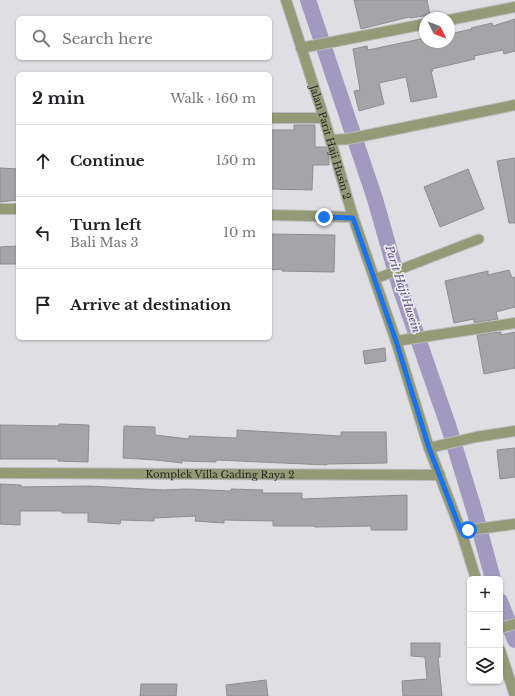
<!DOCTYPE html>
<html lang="en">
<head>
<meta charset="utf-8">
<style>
	:root { --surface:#fff; --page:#f2f2f2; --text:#202124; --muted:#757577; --line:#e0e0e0 }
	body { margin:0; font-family:"Libre Baskerville",serif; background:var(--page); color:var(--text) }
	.controls { position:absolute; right:12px; bottom:12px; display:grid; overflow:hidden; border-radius:6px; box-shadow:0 1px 3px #0004 }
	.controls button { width:36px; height:36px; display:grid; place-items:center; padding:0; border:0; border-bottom:1px solid var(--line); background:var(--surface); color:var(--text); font:20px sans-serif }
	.compass { position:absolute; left:419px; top:12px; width:36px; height:36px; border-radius:50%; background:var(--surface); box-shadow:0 1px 3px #0004; rotate:133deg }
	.stop { position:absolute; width:12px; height:12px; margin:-9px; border:3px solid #1a73e8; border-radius:50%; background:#fff }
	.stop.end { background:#1a73e8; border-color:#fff; box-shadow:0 1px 4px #0008 }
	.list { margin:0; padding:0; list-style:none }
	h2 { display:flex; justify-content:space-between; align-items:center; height:52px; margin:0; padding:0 16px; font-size:17px }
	h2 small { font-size:13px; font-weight:400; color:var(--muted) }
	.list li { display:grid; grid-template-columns:26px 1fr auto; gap:12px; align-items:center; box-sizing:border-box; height:72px; padding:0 16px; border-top:1px solid var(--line) }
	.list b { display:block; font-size:15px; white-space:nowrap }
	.list p { margin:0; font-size:13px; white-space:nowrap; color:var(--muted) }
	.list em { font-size:13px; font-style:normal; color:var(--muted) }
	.icon { flex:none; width:22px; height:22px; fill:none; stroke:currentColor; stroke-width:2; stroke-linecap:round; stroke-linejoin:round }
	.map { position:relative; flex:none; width:515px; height:696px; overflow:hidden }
	.search { position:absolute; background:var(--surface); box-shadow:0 1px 3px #0004; left:16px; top:16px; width:256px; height:44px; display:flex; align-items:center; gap:10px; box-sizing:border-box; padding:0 14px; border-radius:6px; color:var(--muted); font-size:15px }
	.panel { position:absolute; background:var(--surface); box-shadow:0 1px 3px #0004; left:16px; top:72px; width:256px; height:268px; border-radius:6px }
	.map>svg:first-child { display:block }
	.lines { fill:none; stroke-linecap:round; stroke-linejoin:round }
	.canal { stroke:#a299c0; stroke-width:16 }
	.building { fill:#a5a5a8; stroke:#8e8d91 }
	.service-casing { stroke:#bababd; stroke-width:11 }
	.minor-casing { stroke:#bababd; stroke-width:12 }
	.tertiary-casing { stroke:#bababd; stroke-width:12 }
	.service { stroke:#949a75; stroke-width:9 }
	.minor { stroke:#949a75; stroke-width:10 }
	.tertiary { stroke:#949a75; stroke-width:10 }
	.route { stroke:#1a73e8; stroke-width:5 }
	.labels { text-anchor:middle; stroke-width:3.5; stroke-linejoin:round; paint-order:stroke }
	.street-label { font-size:10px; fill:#252526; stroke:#edecf0 }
	.water-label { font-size:11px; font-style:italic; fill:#5c4d83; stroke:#edecf0 }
</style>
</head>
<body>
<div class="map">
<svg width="515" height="696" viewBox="0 0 515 696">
	<rect width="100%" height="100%" fill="#dfdfe3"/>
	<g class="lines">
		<g class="canal">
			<path d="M 308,0 L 375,199 L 400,287 L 449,428 L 475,513 L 493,579"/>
			<path d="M 500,601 L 515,640"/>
		</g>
	</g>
	<g class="building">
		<path d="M 354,0 L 427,0 L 430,15 L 410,18 L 409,17 L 361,29 Z"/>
		<path d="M 515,19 L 515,51 L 504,54 L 503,50 L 474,56 L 475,59 L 432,69 L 433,71 L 431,71 L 437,97 L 411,102 L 406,77 L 379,83 L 384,104 L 359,111 L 354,91 L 360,90 L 353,49 L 367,46 L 368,50 L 425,38 L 425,42 L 449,42 L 449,34 L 472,29 L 471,28 L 492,23 L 493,26 Z"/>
		<path d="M 294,125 L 315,125 L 315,147 L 326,147 L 329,158 L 329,165 L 313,165 L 312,190 L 270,189 L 270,130 L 294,130 Z"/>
		<path d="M 515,158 L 515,223 L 509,223 L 497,161 Z"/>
		<path d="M 0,168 L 18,169 L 18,200 L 0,202 Z"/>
		<path d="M 468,169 L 484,209 L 440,227 L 424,187 Z"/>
		<path d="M 270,234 L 335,235 L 334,272 L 282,271 L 282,269 L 270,270 Z"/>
		<path d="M 18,246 L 18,264 L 0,264 L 0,247 Z"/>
		<path d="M 509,270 L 512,278 L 515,277 L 515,307 L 496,312 L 498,319 L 474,323 L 474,319 L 454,323 L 445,281 L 488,271 L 488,275 Z"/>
		<path d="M 501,332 L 501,335 L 515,332 L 515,368 L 484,374 L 477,335 Z"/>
		<path d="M 385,348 L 386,361 L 365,364 L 363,351 Z"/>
		<path d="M 59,424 L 89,425 L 88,462 L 58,461 L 58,459 L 0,459 L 0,425 L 59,426 Z"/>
		<path d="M 124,426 L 155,427 L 155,435 L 189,439 L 189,436 L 237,438 L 237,430 L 341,436 L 341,432 L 386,432 L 387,463 L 327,464 L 327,465 L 216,460 L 216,462 L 182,461 L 182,463 L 156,460 L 123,458 Z"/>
		<path d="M 515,448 L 515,477 L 500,479 L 497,450 Z"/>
		<path d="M 0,484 L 21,485 L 21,487 L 90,486 L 164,490 L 187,489 L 231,491 L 231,489 L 263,490 L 262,493 L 302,493 L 302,499 L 407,495 L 407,530 L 371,530 L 371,526 L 315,527 L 315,526 L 273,526 L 273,521 L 224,520 L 224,523 L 195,521 L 196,516 L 154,518 L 154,521 L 121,520 L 120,524 L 88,522 L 88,513 L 62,513 L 62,511 L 20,511 L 20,525 L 0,524 Z"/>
		<path d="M 411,643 L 440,643 L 440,657 L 438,657 L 442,696 L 403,696 L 402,681 L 427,679 L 425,657 L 411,656 Z"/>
		<path d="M 266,680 L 268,696 L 227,696 L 226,685 Z"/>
		<path d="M 141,684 L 177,684 L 176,696 L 140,696 Z"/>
	</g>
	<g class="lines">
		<g class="service-casing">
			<path id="service" d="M 375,279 L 479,239"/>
		</g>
		<g class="minor-casing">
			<g id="minor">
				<path d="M 449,20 L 515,7"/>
				<path d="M 301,48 L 425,24"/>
				<path d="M 270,118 L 324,118"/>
				<path d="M 331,140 L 348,139 L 515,105"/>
				<path d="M 0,209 L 18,209"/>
				<path d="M 270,215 L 353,217"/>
				<path d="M 396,341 L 515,323"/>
				<path d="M 429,448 L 476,437 L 515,431"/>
				<path id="s1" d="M 0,473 L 440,475"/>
				<path d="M 461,531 L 515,524"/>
				<path d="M 500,628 L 515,624"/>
			</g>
		</g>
		<g class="tertiary-casing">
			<g id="tertiary">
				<path id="s2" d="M 286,0 L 324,118 L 353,217 L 396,341 L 429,448 L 461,531 L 476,579"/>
				<path d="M 500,650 L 515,696"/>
			</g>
		</g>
		<use href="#service" class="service"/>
		<use href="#minor" class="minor"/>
		<use href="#tertiary" class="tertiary"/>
	</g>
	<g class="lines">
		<path class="route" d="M 324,217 L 353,218 L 396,341 L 429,448 L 461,531 L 468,530"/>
	</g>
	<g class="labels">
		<g class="street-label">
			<text dy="4" stroke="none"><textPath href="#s2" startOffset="149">Jalan Parit Haji Husin 2</textPath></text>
			<text dy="4" stroke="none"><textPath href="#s1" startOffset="220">Komplek Villa Gading Raya 2</textPath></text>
		</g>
		<g class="water-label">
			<text transform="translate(403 289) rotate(72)" y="4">Parit Haji Husein</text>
		</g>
	</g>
</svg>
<div class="controls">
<button>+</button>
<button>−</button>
<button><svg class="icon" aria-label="layers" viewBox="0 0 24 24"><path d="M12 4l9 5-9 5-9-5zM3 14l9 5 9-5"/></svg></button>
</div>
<svg class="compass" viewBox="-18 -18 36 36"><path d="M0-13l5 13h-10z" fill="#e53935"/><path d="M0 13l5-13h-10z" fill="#757577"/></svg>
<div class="stop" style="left:468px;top:530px"></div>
<div class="stop end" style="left:324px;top:217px"></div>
<div class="search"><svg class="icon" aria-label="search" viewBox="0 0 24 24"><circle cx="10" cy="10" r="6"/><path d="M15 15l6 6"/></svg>Search here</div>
<section class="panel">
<h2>2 min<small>Walk · 160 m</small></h2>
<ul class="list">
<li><svg class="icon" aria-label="ahead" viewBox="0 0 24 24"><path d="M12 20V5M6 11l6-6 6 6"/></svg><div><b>Continue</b></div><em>150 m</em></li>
<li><svg class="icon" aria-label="left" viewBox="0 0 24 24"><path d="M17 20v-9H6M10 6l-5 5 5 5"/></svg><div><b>Turn left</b><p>Bali Mas 3</p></div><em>10 m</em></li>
<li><svg class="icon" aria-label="arrive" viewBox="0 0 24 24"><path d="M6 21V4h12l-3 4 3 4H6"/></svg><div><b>Arrive at destination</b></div></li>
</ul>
</section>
</div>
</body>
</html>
